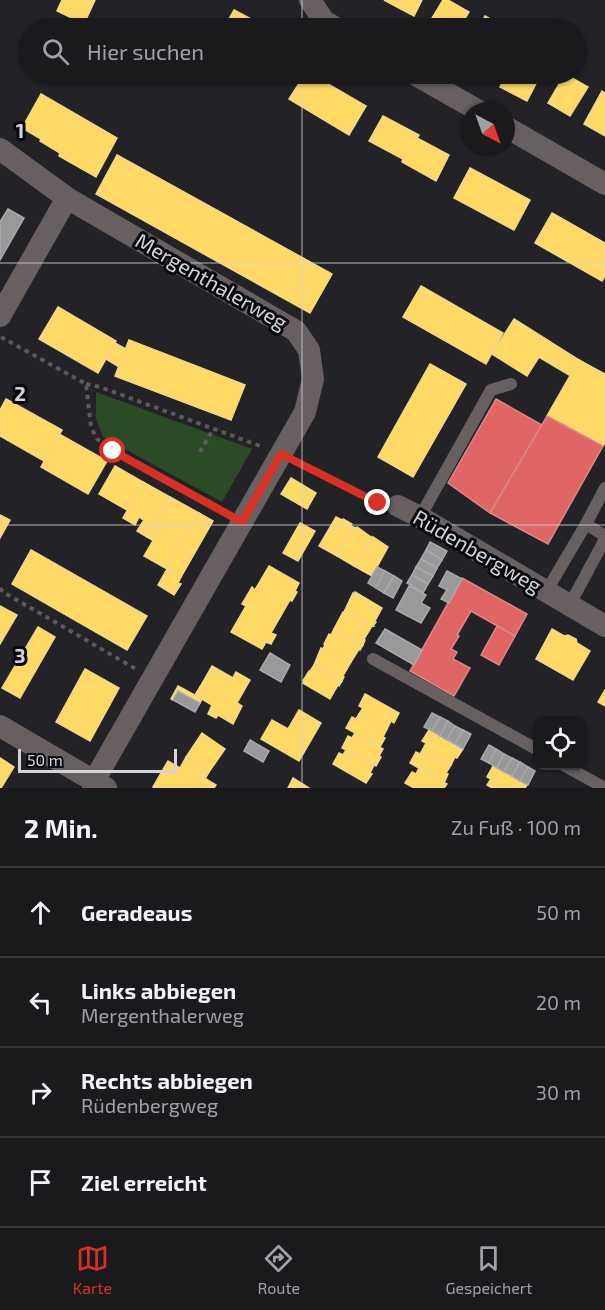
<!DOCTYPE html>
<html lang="de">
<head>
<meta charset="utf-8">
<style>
	:root { --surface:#1a1a1d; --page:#232326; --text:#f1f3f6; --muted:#9fa1a4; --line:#38383b; --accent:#d93025 }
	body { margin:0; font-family:"Exo 2",sans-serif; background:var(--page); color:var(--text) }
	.controls { position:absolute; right:18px; bottom:18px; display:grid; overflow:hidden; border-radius:12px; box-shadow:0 2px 4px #0004 }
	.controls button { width:54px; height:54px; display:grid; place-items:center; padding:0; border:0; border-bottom:2px solid var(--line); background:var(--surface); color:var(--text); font:30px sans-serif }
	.compass { position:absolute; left:461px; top:102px; width:54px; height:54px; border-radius:50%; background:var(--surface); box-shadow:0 2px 4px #0004; rotate:139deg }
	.scale { position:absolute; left:18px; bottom:15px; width:159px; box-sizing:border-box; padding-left:6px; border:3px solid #d3d3db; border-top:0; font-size:16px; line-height:21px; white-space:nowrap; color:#d3d3db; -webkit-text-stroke:4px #090a0e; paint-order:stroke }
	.stop { position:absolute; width:18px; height:18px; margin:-14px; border:4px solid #d93025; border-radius:50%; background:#fff }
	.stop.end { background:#d93025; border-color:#fff; box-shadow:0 2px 6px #0008 }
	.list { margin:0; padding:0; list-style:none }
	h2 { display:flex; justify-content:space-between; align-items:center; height:78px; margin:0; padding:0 24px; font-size:26px }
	h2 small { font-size:20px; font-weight:400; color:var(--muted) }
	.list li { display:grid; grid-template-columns:39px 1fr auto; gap:18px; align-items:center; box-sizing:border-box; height:90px; padding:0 24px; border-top:2px solid var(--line) }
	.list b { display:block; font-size:22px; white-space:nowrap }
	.list p { margin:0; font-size:20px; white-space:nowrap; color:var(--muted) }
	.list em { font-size:20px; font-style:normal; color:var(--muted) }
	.icon { flex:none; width:33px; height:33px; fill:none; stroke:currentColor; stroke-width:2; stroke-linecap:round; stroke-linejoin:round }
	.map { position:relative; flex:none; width:605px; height:788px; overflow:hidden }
	.search { position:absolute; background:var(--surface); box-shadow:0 2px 4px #0004; left:18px; right:18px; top:18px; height:66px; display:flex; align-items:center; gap:15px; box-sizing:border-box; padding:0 21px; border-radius:33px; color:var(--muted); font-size:22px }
	.sheet { height:438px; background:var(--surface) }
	nav { display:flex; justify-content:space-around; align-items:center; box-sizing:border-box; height:84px; border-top:2px solid var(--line); background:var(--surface); font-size:16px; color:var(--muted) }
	nav a { display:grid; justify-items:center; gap:3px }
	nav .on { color:var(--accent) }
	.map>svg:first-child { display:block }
	.green { fill:#2b4b27 }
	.homes { fill:#ffd966; stroke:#f2d789; stroke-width:1.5 }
	.shops { fill:#e06666; stroke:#dc8789; stroke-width:1.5 }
	.industry { fill:#999; stroke:#aaaaad; stroke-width:1.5 }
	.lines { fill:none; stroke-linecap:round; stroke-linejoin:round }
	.path { stroke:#5e585b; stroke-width:4; stroke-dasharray:4.5 4.5; stroke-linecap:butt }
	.lane { stroke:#685f61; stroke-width:12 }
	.street { stroke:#685f61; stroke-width:22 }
	.route { stroke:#d93025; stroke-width:8 }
	.grid { fill:none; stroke:#d3d3db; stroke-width:1.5; stroke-opacity:0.55 }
	.labels { text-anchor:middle; stroke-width:6; stroke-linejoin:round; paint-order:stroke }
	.street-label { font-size:21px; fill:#d3d3db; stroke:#090a0e }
	.grid-label { font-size:20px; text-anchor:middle; font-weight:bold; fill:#d3d3db; stroke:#090a0e; stroke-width:6; stroke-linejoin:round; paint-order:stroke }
</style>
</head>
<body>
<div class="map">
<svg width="605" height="788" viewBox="0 0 605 788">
	<rect width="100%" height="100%" fill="#222227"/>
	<path class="green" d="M 96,392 L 252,449 L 222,502 L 103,437 L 96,419 Z"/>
	<g class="homes">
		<path d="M 62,0 L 95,0 L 84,24 L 57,11 Z"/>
		<path d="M 384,0 L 422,0 L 414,16 Z"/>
		<path d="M 443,0 L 448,0 L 469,12 L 459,28 L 426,28 Z"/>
		<path d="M 234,10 L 268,28 L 224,28 Z"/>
		<path d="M 485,16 L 506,28 L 478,28 Z"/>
		<path d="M 305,74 L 311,74 L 366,106 L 349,135 L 289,99 Z"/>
		<path d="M 507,74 L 541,74 L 527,101 L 500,87 Z"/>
		<path d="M 565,74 L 588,87 L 570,116 L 548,103 Z"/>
		<path d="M 602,91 L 605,93 L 605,136 L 584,124 Z"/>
		<path d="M 41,94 L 117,138 L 96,177 L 59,156 L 60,153 L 40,141 L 41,139 L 22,128 Z"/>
		<path d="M 383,116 L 419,135 L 417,138 L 449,155 L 436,181 L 402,162 L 403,159 L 369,141 Z"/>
		<path d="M 117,155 L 332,274 L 310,313 L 96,194 Z"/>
		<path d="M 470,168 L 530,200 L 514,230 L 454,198 Z"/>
		<path d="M 552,213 L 605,243 L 605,276 L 602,281 L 535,243 Z"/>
		<path d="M 421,286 L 503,333 L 486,364 L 403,317 Z"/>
		<path d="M 58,307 L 116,341 L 98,373 L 39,339 Z"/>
		<path d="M 514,319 L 579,360 L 569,375 L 539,357 L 527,376 L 492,354 Z"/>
		<path d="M 129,340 L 245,385 L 231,420 L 115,376 Z"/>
		<path d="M 115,343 L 126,349 L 119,367 L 106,359 Z"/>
		<path d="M 579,360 L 605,374 L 605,443 L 603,446 L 547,416 Z"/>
		<path d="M 430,364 L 466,384 L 413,477 L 378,457 Z"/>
		<path d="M 6,399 L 62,430 L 44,461 L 0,436 L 0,410 Z"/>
		<path d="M 59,434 L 107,461 L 88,494 L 41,467 Z"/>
		<path d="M 115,466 L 143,482 L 127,510 L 99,494 Z"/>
		<path d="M 291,478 L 316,493 L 307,509 L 281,494 Z"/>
		<path d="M 143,482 L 170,497 L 147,537 L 137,531 L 144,520 L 139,517 L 135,525 L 123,518 Z"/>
		<path d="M 170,497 L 199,513 L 167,569 L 144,556 L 160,529 L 154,526 Z"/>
		<path d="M 199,513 L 213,521 L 181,577 L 167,569 Z"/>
		<path d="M 0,515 L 10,520 L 0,538 Z"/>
		<path d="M 336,517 L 342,520 L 343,519 L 352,524 L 351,526 L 353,527 L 337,556 L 319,546 Z"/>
		<path d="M 300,523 L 315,531 L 298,561 L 283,553 Z"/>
		<path d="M 154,526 L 160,529 L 154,541 L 147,537 Z"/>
		<path d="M 353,527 L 356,528 L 357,527 L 371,537 L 354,566 L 337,556 Z"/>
		<path d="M 371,537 L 373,538 L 373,537 L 388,547 L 372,576 L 354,566 Z"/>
		<path d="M 31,550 L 147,616 L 127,650 L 12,584 Z"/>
		<path d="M 269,566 L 299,583 L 295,591 L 297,592 L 292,601 L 290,600 L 271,633 L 276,635 L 271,644 L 266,642 L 262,649 L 231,632 L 246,606 L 242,604 L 252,587 L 255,590 Z"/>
		<path d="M 167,569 L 181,577 L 178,583 L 181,584 L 174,595 L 158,585 Z"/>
		<path d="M 355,592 L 382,608 L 375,621 L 376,622 L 373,626 L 345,610 L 353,593 L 354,594 Z"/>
		<path d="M 0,606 L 17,615 L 0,644 Z"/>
		<path d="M 345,610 L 373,626 L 372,626 L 364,639 L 365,640 L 363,645 L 334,629 L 343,612 L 344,612 Z"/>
		<path d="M 38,627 L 55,637 L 20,698 L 2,688 Z"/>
		<path d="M 334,629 L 363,645 L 360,650 L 359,649 L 351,662 L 324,647 L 325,645 L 324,644 L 329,634 L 331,635 Z"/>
		<path d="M 552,629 L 564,636 L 568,635 L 576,639 L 577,643 L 590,651 L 573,680 L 536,659 Z"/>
		<path d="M 324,647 L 351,662 L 343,676 L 344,677 L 342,681 L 314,665 L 321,648 L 323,649 Z"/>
		<path d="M 314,665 L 342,681 L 339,686 L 338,685 L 330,699 L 303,683 L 304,682 L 303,681 L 309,671 L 310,671 Z"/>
		<path d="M 212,666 L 233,678 L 231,681 L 213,671 L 203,688 L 200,687 Z"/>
		<path d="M 85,669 L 119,688 L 90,741 L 56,722 Z"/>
		<path d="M 213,671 L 231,681 L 236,672 L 250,680 L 237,703 L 242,706 L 233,724 L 218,715 L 216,718 L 208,714 L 212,705 L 195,695 L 200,687 L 203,688 Z"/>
		<path d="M 178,686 L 202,699 L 200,703 L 178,691 L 173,700 L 171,699 Z"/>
		<path d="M 605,690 L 605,706 L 598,702 Z"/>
		<path d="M 365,694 L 399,713 L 394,723 L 391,721 L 387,729 L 359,714 L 363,708 L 359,706 Z"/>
		<path d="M 299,710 L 321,723 L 299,761 L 261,739 L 272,720 L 288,729 Z"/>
		<path d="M 359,714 L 387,729 L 383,737 L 385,738 L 380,747 L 346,728 L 352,717 L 356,719 Z"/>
		<path d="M 429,730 L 463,749 L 457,758 L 455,757 L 451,765 L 423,749 L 426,743 L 422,741 Z"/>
		<path d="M 202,733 L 225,749 L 209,772 L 186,757 Z"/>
		<path d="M 355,733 L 383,749 L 379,756 L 381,757 L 376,766 L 342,748 L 348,736 L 352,738 Z"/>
		<path d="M 423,749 L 451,765 L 446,773 L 448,774 L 444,783 L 410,763 L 416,752 L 420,754 Z"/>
		<path d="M 346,750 L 374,765 L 370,773 L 372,774 L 366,783 L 333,764 L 339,753 L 343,755 Z"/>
		<path d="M 186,757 L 209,772 L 205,779 L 201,776 L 194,788 L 155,788 L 153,787 L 168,761 L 180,768 Z"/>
		<path d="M 0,758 L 14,767 L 1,788 L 0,788 Z"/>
		<path d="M 493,766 L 527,785 L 525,788 L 492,788 L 487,785 L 491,779 L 487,777 Z"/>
		<path d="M 419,768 L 447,784 L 444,788 L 414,788 L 405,783 L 412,772 L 416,774 Z"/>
		<path d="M 201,776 L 216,785 L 214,788 L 194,788 Z"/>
		<path d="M 293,778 L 309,788 L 288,788 Z"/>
	</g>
	<g class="shops">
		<path d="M 496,399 L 542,425 L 490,513 L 448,483 Z"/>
		<path d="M 547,416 L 603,446 L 548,544 L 490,513 Z"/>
		<path d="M 462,578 L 527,614 L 515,636 L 471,611 L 457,635 L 459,636 L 451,649 L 457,652 L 453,659 L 470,668 L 454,696 L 410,671 Z"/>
		<path d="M 497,626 L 515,636 L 499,665 L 481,655 Z"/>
	</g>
	<g class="industry">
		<path d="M 8,209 L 24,218 L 0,260 L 0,222 Z"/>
		<path d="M 430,542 L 447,551 L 442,560 L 426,550 Z"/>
		<path d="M 426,550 L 442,560 L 437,568 L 421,559 Z"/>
		<path d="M 421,559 L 437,568 L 433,576 L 416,567 Z"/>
		<path d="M 377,567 L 385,571 L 376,588 L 368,583 Z"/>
		<path d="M 416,567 L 433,576 L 428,584 L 412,575 Z"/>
		<path d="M 385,571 L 394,576 L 384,593 L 376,588 Z"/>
		<path d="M 447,571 L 462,579 L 449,603 L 441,599 L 447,590 L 439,586 Z"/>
		<path d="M 412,575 L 428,584 L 423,593 L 407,583 Z"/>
		<path d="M 394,576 L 402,581 L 393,598 L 384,593 Z"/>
		<path d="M 409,586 L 426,595 L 421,603 L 430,608 L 421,623 L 396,610 Z"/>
		<path d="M 385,629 L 422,650 L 414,665 L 376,643 Z"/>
		<path d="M 270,653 L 290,665 L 281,682 L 260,670 Z"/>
		<path d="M 178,691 L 200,703 L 195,712 L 173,700 Z"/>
		<path d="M 432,713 L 440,717 L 432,731 L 424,727 Z"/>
		<path d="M 440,717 L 448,721 L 440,736 L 432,731 Z"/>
		<path d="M 448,721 L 455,726 L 447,740 L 440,736 Z"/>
		<path d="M 455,726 L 463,730 L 455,744 L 447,740 Z"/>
		<path d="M 463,730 L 471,734 L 463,749 L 455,744 Z"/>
		<path d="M 250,740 L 269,751 L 263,762 L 244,751 Z"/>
		<path d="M 489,745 L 496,749 L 489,763 L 481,759 Z"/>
		<path d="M 496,749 L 504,754 L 497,768 L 489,763 Z"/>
		<path d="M 504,754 L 512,758 L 504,772 L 497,768 Z"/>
		<path d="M 512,758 L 520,762 L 512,776 L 504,772 Z"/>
		<path d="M 520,762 L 528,767 L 520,781 L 512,776 Z"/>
		<path d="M 528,767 L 535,771 L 528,785 L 520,781 Z"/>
	</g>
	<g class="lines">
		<g class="path">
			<path d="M 1,337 L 86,384 L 91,427 L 97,439 L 113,451 L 224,512"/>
			<path d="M 86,384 L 100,387 L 263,447"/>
			<path d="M 200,452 L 213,429"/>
			<path d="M 300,464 L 379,503"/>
			<path d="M 0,588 L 3,592 L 136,669"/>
		</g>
		<g class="lane">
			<path d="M 605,488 L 586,524 L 605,536"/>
			<path d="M 420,517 L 491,390 L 511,384"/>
			<path d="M 546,592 L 586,524"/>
			<path d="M 569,606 L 605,539"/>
			<path d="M 373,659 L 538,750"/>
			<path d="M 565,766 L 605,788"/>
		</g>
		<g class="street">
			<path d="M 310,0 L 324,21 L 336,28"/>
			<path d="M 414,74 L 479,111"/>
			<path d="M 506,127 L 605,184"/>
			<path d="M 0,149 L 67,198 L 296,331 L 309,350 L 313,379 L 305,412 L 94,781 L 93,788"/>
			<path d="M 0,316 L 67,198"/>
			<path d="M 398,506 L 420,517 L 605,626"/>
			<path d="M 0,726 L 106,788"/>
		</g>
	</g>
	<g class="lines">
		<path class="route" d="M 113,451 L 242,522 L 281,454 L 378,503"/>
	</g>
	<path class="grid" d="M 302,0 L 302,28M 302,74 L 302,788M 0,263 L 605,263M 0,525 L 605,525"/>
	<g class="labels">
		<g class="street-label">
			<text transform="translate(211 282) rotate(30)" y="7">Mergenthalerweg</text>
			<text transform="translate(477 552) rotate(30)" y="7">Rüdenbergweg</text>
		</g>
	</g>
	<g class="grid-label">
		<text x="20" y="138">1</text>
		<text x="20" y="401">2</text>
		<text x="20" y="663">3</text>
	</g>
</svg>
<div class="controls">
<button><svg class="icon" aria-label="locate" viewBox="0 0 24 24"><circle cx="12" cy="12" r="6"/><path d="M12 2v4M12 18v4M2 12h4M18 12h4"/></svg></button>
</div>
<svg class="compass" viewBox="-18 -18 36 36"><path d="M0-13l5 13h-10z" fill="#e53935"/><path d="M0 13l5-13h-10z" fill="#9fa1a4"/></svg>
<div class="scale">50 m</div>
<div class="stop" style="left:113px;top:451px"></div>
<div class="stop end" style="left:378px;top:503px"></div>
<div class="search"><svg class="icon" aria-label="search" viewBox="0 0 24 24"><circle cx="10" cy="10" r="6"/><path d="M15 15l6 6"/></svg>Hier suchen</div>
</div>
<section class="sheet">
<h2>2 Min.<small>Zu Fuß · 100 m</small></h2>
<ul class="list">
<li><svg class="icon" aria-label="ahead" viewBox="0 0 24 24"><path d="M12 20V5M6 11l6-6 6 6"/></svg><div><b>Geradeaus</b></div><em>50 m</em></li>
<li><svg class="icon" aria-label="left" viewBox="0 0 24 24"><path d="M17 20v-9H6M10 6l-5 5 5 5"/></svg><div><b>Links abbiegen</b><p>Mergenthalerweg</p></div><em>20 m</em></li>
<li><svg class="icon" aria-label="right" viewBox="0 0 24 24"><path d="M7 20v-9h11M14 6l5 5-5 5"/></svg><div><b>Rechts abbiegen</b><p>Rüdenbergweg</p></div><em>30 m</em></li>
<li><svg class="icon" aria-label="arrive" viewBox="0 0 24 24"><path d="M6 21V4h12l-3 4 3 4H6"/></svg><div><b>Ziel erreicht</b></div></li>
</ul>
</section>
<nav>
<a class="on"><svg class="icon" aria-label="map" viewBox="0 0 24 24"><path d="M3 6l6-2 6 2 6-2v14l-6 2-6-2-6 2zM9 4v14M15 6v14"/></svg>Karte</a>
<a><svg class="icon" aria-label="directions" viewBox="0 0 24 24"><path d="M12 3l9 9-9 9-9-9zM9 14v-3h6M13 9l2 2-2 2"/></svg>Route</a>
<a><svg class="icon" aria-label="saved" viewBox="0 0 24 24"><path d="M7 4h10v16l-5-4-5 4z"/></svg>Gespeichert</a>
</nav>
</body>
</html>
